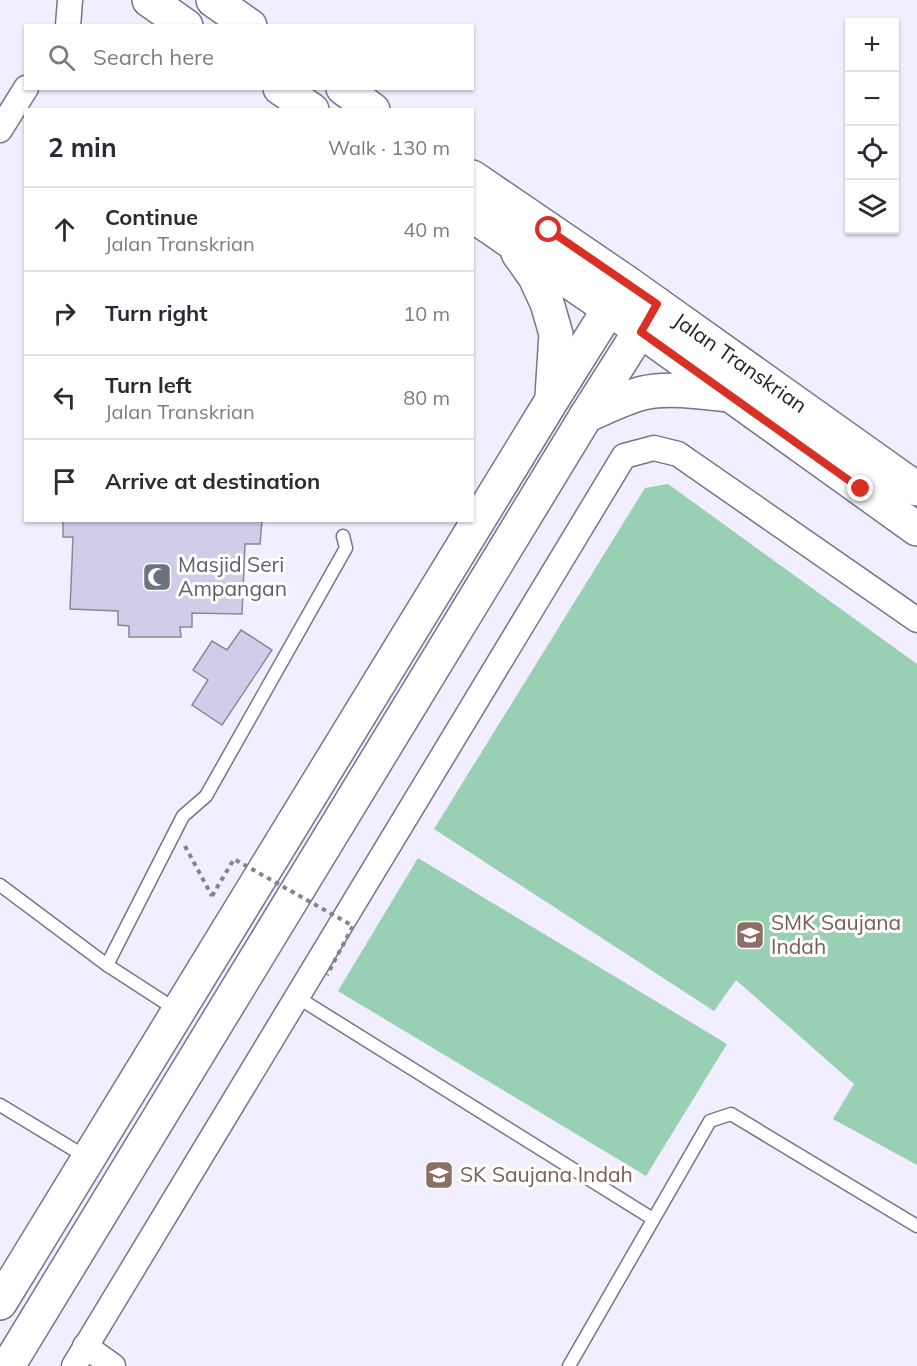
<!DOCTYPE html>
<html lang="en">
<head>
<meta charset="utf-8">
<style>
	:root { --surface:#fff; --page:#f2f2f3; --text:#2b2b33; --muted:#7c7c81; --line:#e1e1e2 }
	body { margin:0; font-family:Mulish,sans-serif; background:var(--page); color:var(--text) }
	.controls { position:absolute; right:18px; top:18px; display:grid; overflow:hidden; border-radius:0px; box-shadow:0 2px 4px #0004 }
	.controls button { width:54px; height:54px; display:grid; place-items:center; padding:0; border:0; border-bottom:2px solid var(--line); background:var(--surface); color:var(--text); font:30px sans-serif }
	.stop { position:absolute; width:18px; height:18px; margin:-14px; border:4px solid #d93025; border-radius:50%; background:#fff }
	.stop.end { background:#d93025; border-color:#fff; box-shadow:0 2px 6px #0008 }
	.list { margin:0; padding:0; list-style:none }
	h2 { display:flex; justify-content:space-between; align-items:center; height:78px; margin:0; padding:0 24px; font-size:26px }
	h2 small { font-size:20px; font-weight:400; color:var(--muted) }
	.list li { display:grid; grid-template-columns:39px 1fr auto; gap:18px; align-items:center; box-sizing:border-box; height:84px; padding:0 24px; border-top:2px solid var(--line) }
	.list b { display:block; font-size:22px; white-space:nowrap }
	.list p { margin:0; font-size:20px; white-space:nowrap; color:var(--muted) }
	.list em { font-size:20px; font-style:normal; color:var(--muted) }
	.icon { flex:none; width:33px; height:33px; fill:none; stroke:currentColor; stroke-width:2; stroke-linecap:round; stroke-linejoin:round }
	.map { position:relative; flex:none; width:917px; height:1366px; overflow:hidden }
	.search { position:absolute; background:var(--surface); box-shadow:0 2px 4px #0004; left:24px; top:24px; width:450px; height:66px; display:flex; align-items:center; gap:15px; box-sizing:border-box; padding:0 21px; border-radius:0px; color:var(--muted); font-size:22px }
	.panel { position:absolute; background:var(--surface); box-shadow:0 2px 4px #0004; left:24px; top:108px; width:450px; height:414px; border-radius:0px }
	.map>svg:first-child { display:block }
	.pitch { fill:#99cfb2 }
	.building { fill:#d1cde9; stroke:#89869f; stroke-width:1.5 }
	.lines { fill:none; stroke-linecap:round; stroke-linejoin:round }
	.lane-casing { stroke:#77748d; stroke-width:15 }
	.street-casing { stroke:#77748d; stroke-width:27 }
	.secondary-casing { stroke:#77748d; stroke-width:36 }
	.path { stroke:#858390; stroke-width:4; stroke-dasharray:4.5 4.5; stroke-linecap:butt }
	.lane { stroke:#fff; stroke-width:12 }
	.street { stroke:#fff; stroke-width:24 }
	.secondary { stroke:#fff; stroke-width:33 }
	.path-bridge { stroke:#858390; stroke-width:4; stroke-dasharray:4.5 4.5; stroke-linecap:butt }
	.route { stroke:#d93025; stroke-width:8 }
	.labels { text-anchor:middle; stroke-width:6; stroke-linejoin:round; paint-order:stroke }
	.street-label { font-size:21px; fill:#25242e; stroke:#fff }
	.worship-label { font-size:21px; fill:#5b616d; stroke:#fff; text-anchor:start }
	.education-label { font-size:21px; fill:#785e54; stroke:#fff; text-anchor:start }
</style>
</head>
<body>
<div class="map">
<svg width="917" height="1366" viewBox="0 0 917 1366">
	<rect width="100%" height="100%" fill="#f0eeff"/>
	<g class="pitch">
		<path d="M 668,484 L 917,664 L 917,1165 L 833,1119 L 854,1084 L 736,980 L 714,1011 L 434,829 L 645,488 Z"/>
		<path d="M 418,858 L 727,1044 L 646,1176 L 338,991 Z"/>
	</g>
	<g class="building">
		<path d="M 63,520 L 262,520 L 260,544 L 245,544 L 242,614 L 192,613 L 192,627 L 180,627 L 181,637 L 129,637 L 129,626 L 118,625 L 118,611 L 70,609 L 73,537 L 63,537 Z"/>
		<path d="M 241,630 L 272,650 L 222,725 L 192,705 L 208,680 L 193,670 L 212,641 L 227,650 Z"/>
	</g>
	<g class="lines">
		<g class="lane-casing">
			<g id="lane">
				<path d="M 0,885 L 107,965 L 178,1011"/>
				<path d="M 107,965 L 183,816 L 206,796 L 346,548 L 343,536"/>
				<path d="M 297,997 L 653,1219"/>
				<path d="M 0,1105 L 86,1157"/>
				<path d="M 569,1366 L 710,1121 L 731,1114 L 917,1226"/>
			</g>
		</g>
		<g class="street-casing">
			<g id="street">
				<path d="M 68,26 L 70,0"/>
				<path d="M 0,130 L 26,88"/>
				<path d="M 85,1346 L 113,1366"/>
				<path d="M 74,1366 L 624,456 L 654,448 L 678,454 L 917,620"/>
			</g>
		</g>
		<g class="secondary-casing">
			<g id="secondary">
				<path d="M 149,0 L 186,26"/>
				<path d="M 213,0 L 250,26"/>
				<path d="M 280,88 L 312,110"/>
				<path d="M 343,88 L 373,110"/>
				<path d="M 472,177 L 626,282 L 917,489"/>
				<path d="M 472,215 L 641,331 L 917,529"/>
				<path d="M 518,253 L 535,277 L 547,303 L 556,334 L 552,396"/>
				<path d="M 586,416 C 604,408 623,398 643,393 C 668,387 702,392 728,395"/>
				<path d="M 0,1303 L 552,400 L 626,282"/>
				<path d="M 8,1366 L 586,416 L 657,304"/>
			</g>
		</g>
		<path class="path" d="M 185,846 L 212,896"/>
		<use href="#lane" class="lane"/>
		<use href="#street" class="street"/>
		<use href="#secondary" class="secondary"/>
		<path class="path-bridge" d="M 212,896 L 234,859 L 353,926 L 327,975"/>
	</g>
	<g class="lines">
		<path class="route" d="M 549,230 L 657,304 L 641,332 L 861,489"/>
	</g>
	<defs>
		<g id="mosque-square" transform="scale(1.5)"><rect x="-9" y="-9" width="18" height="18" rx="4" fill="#6b7280" stroke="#fff"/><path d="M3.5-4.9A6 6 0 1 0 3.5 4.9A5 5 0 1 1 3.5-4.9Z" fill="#fff"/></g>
		<g id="school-square" transform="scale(1.5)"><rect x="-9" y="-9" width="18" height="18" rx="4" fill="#8d6e63" stroke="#fff"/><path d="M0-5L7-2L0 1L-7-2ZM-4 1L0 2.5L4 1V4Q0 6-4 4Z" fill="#fff"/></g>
	</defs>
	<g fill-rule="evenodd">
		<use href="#mosque-square" x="157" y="577"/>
		<use href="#school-square" x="750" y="935"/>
		<use href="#school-square" x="439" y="1175"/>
	</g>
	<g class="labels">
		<g class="street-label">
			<text transform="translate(740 363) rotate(35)" y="7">Jalan Transkrian</text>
		</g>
		<g class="worship-label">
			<text x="178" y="572">Masjid Seri<tspan x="178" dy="24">Ampangan</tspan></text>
		</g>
		<g class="education-label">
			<text x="771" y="930">SMK Saujana<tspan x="771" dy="24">Indah</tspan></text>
			<text x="460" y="1182">SK Saujana Indah</text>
		</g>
	</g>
</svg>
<div class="controls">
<button>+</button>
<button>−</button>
<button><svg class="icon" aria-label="locate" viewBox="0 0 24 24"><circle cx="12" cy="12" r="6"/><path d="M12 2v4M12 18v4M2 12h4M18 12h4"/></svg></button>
<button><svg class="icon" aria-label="layers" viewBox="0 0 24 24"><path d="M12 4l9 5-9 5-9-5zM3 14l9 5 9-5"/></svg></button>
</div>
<div class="stop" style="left:549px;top:230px"></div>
<div class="stop end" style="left:861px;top:489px"></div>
<div class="search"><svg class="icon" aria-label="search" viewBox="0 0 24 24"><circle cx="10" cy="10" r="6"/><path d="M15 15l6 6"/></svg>Search here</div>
<section class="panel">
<h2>2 min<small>Walk · 130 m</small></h2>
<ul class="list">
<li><svg class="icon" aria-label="ahead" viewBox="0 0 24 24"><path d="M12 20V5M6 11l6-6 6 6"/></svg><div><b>Continue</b><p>Jalan Transkrian</p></div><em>40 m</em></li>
<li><svg class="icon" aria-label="right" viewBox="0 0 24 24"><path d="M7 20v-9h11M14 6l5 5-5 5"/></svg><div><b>Turn right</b></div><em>10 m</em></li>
<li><svg class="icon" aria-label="left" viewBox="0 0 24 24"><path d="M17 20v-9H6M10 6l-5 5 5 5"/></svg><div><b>Turn left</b><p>Jalan Transkrian</p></div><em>80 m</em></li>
<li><svg class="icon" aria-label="arrive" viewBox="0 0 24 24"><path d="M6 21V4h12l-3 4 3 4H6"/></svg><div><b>Arrive at destination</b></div></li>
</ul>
</section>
</div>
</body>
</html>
